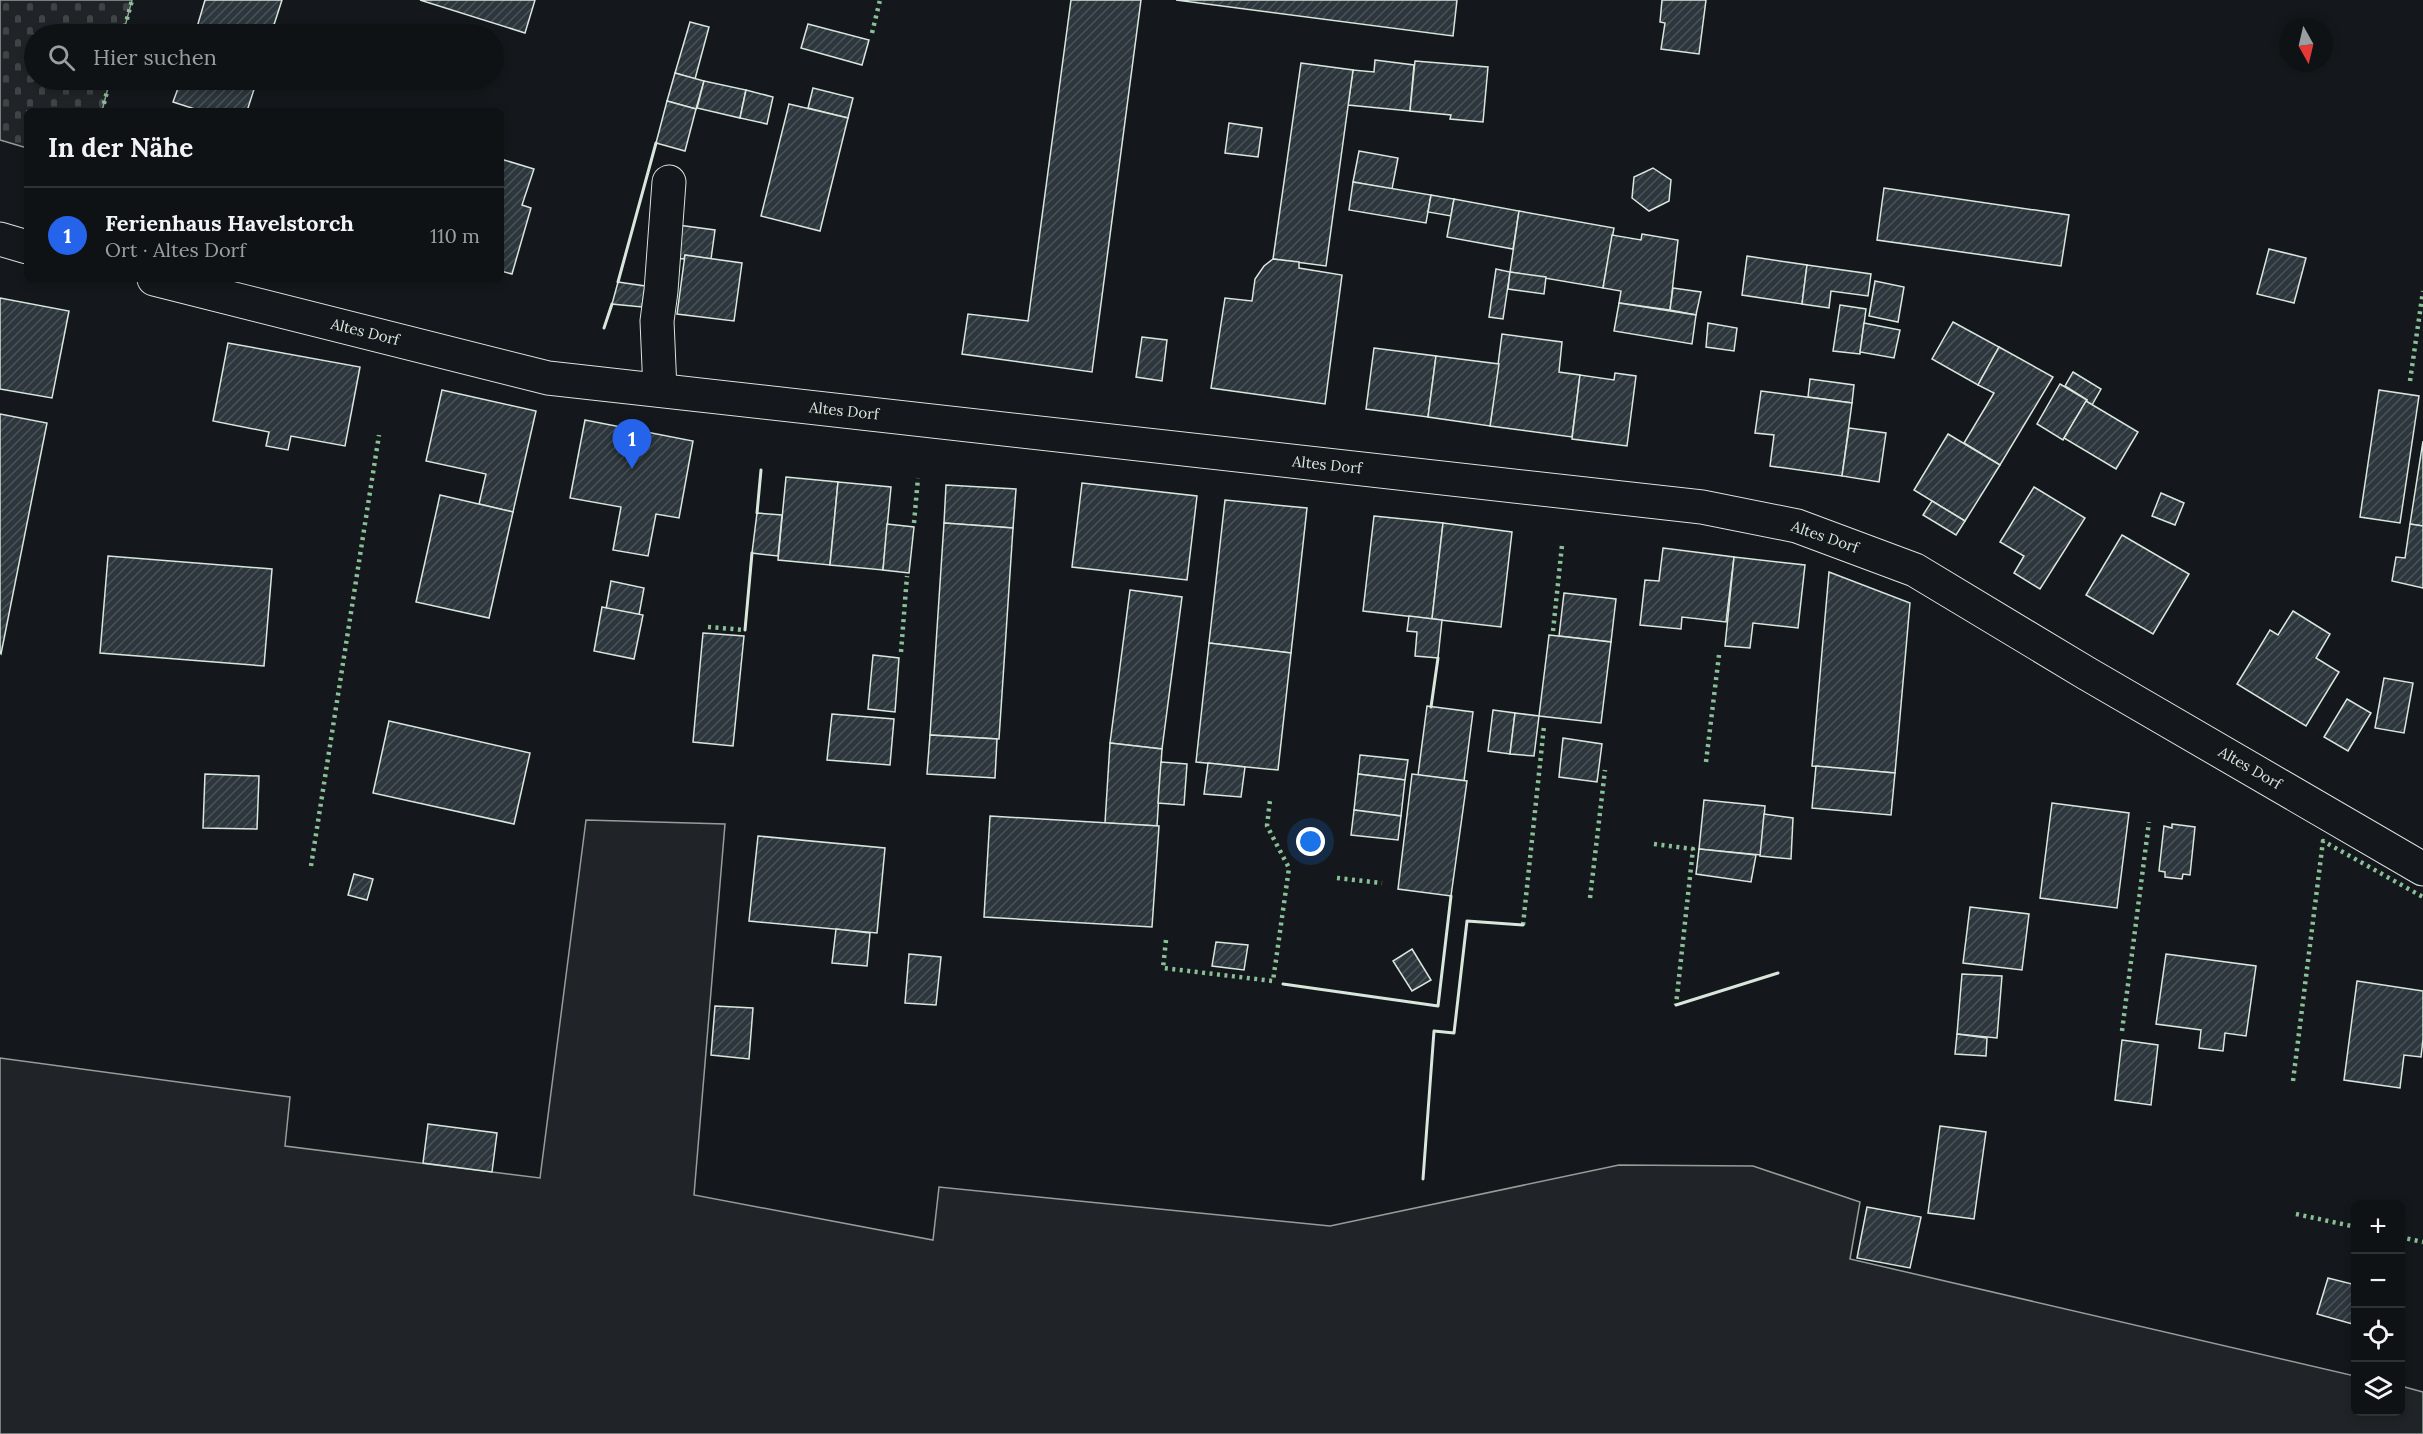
<!DOCTYPE html>
<html lang="de">
<head>
<meta charset="utf-8">
<style>
	:root { --surface:#0f1215; --page:#1d2022; --text:#f1f3f6; --muted:#9b9ea0; --line:#2f3234; --accent:#2563eb }
	body { margin:0; font-family:Lora,serif; background:var(--page); color:var(--text) }
	.controls { position:absolute; right:18px; bottom:18px; display:grid; overflow:hidden; border-radius:9px; box-shadow:0 3px 9px #0003 }
	.controls button { width:54px; height:54px; display:grid; place-items:center; padding:0; border:0; border-bottom:2px solid var(--line); background:var(--surface); color:var(--text); font:30px sans-serif }
	.compass { position:absolute; left:2279px; top:18px; width:54px; height:54px; border-radius:50%; background:var(--surface); box-shadow:0 3px 9px #0003; rotate:172deg }
	.you { position:absolute; left:1311px; top:842px; width:21px; height:21px; margin:-15px; border:4px solid #fff; border-radius:50%; background:#1a73e8; box-shadow:0 0 0 9px #1a73e833 }
	.badge { display:grid; place-items:center; width:39px; height:39px; border-radius:50%; background:var(--accent); color:#fff; font-size:20px; font-weight:700 }
	.pin { position:absolute; translate:-50% -50px; filter:drop-shadow(0 2px 3px #0008) }
	.pin::after { content:''; position:absolute; top:32px; width:21px; height:18px; background:inherit; clip-path:polygon(0 0,100% 0,50% 100%) }
	.list { margin:0; padding:0; list-style:none }
	h2 { display:flex; justify-content:space-between; align-items:center; height:78px; margin:0; padding:0 24px; font-size:26px }
	h2 small { font-size:20px; font-weight:400; color:var(--muted) }
	.list li { display:grid; grid-template-columns:39px 1fr auto; gap:18px; align-items:center; box-sizing:border-box; height:96px; padding:0 24px; border-top:2px solid var(--line) }
	.list b { display:block; font-size:22px; white-space:nowrap }
	.list p { margin:0; font-size:20px; white-space:nowrap; color:var(--muted) }
	.list em { font-size:20px; font-style:normal; color:var(--muted) }
	.icon { flex:none; width:33px; height:33px; fill:none; stroke:currentColor; stroke-width:2; stroke-linecap:round; stroke-linejoin:round }
	.map { position:relative; flex:none; width:2423px; height:1434px; overflow:hidden }
	.search { position:absolute; background:var(--surface); box-shadow:0 3px 9px #0003; left:24px; top:24px; width:480px; height:66px; display:flex; align-items:center; gap:15px; box-sizing:border-box; padding:0 21px; border-radius:33px; color:var(--muted); font-size:22px }
	.panel { position:absolute; background:var(--surface); box-shadow:0 3px 9px #0003; left:24px; top:108px; width:480px; height:174px; border-radius:9px }
	.map>svg:first-child { display:block }
	.green { fill:#202428; stroke:#939e99; stroke-width:1.5 }
	.cemetery { fill:url(#cemetery-stones); stroke:#939e99; stroke-width:1.5 }
	.building { fill:url(#building-hatch); stroke:#d8e6dc; stroke-width:1.5 }
	.lines { fill:none; stroke-linecap:round; stroke-linejoin:round }
	.minor-casing { stroke:#d8e6dc; stroke-width:35 }
	.minor { stroke:#14181c; stroke-width:33 }
	.hedge { stroke:#8ac095; stroke-width:4.5; stroke-dasharray:3 4.5; stroke-linecap:butt }
	.wall { stroke:#d8e6dc; stroke-width:3 }
	.labels { text-anchor:middle; stroke-width:4.5; stroke-linejoin:round; paint-order:stroke }
	.street-label { font-size:15px; fill:#d8e6dc; stroke:#14181c }
</style>
</head>
<body>
<div class="map">
<svg width="2423" height="1434" viewBox="0 0 2423 1434">
	<defs>
		<pattern id="cemetery-stones" width="16" height="16" patternUnits="userSpaceOnUse" patternTransform="scale(1.5)"><rect width="16" height="16" fill="#202428"/><path d="M2 7V4a2 2 0 0 1 4 0v3zM10 15v-3a2 2 0 0 1 4 0v3z" fill="#404447"/></pattern>
		<pattern id="building-hatch" width="6" height="6" patternUnits="userSpaceOnUse" patternTransform="scale(1.5)"><rect width="6" height="6" fill="#2c363c"/><path d="M-1 1l2-2M0 6l6-6M5 7l2-2" fill="none" stroke="#4a5358"/></pattern>
	</defs>
	<rect width="100%" height="100%" fill="#14181c"/>
	<path class="green" d="M 586,820 L 725,824 L 694,1195 L 933,1240 L 939,1187 L 1330,1226 L 1619,1165 L 1753,1166 L 1860,1202 L 1850,1259 L 2355,1376 L 2356,1412 L 2400,1412 L 2401,1386 L 2423,1392 L 2423,1434 L 0,1434 L 0,1058 L 290,1097 L 285,1146 L 540,1178 Z"/>
	<path class="cemetery" d="M 0,0 L 132,0 L 123,34 L 34,34 L 34,80 L 110,80 L 102,111 L 27,111 L 27,148 L 0,140 Z"/>
	<g class="building">
		<path d="M 205,0 L 282,0 L 271,34 L 195,34 Z"/>
		<path d="M 420,0 L 535,0 L 525,33 Z"/>
		<path d="M 1071,0 L 1141,0 L 1092,372 L 962,354 L 968,314 L 1028,321 Z"/>
		<path d="M 1176,0 L 1457,0 L 1453,36 Z"/>
		<path d="M 1662,0 L 1706,0 L 1699,54 L 1661,49 L 1665,23 L 1660,22 Z"/>
		<path d="M 690,22 L 709,27 L 695,79 L 675,73 Z"/>
		<path d="M 808,24 L 869,40 L 862,65 L 801,48 Z"/>
		<path d="M 1375,60 L 1414,65 L 1410,111 L 1348,105 L 1353,70 L 1374,72 Z"/>
		<path d="M 1415,61 L 1488,67 L 1483,122 L 1450,119 L 1451,115 L 1410,111 Z"/>
		<path d="M 1301,63 L 1353,70 L 1326,266 L 1273,259 Z"/>
		<path d="M 675,73 L 704,81 L 696,109 L 667,101 Z"/>
		<path d="M 181,80 L 257,80 L 247,111 L 201,111 L 173,102 Z"/>
		<path d="M 704,81 L 746,90 L 740,118 L 697,108 Z"/>
		<path d="M 813,88 L 853,98 L 848,118 L 808,108 Z"/>
		<path d="M 746,90 L 773,97 L 767,124 L 740,118 Z"/>
		<path d="M 667,101 L 696,109 L 685,151 L 656,143 Z"/>
		<path d="M 789,104 L 848,118 L 820,231 L 761,216 Z"/>
		<path d="M 1229,123 L 1262,128 L 1258,157 L 1225,153 Z"/>
		<path d="M 1359,151 L 1398,158 L 1392,189 L 1353,182 Z"/>
		<path d="M 501,159 L 534,169 L 522,205 L 531,208 L 512,274 L 501,271 Z"/>
		<path d="M 1653,168 L 1671,180 L 1669,201 L 1649,211 L 1632,198 L 1634,177 Z"/>
		<path d="M 1353,182 L 1431,195 L 1426,223 L 1349,210 Z"/>
		<path d="M 1884,188 L 2069,215 L 2061,266 L 1877,240 Z"/>
		<path d="M 1431,195 L 1454,199 L 1451,216 L 1428,212 Z"/>
		<path d="M 1454,199 L 1519,211 L 1513,249 L 1447,237 Z"/>
		<path d="M 1519,211 L 1614,228 L 1603,288 L 1510,272 Z"/>
		<path d="M 678,225 L 715,230 L 711,259 L 685,255 L 684,259 L 674,258 Z"/>
		<path d="M 1642,234 L 1678,240 L 1670,310 L 1619,303 L 1621,291 L 1603,288 L 1612,235 L 1641,240 Z"/>
		<path d="M 2269,249 L 2306,258 L 2294,303 L 2257,294 Z"/>
		<path d="M 685,255 L 742,263 L 734,321 L 677,314 Z"/>
		<path d="M 1747,256 L 1807,265 L 1802,304 L 1742,295 Z"/>
		<path d="M 1273,259 L 1299,262 L 1299,268 L 1342,275 L 1325,404 L 1211,388 L 1225,298 L 1252,301 L 1255,279 L 1264,266 Z"/>
		<path d="M 1807,265 L 1871,274 L 1868,296 L 1831,291 L 1829,308 L 1802,304 Z"/>
		<path d="M 1496,269 L 1510,272 L 1503,319 L 1489,317 Z"/>
		<path d="M 1510,272 L 1546,277 L 1544,294 L 1508,289 Z"/>
		<path d="M 1875,281 L 1904,287 L 1898,322 L 1869,316 Z"/>
		<path d="M 618,282 L 645,286 L 642,307 L 612,304 Z"/>
		<path d="M 1673,288 L 1701,292 L 1696,315 L 1670,310 Z"/>
		<path d="M 0,298 L 69,311 L 52,398 L 0,389 Z"/>
		<path d="M 1619,303 L 1696,315 L 1692,344 L 1614,331 Z"/>
		<path d="M 1840,305 L 1866,309 L 1860,354 L 1833,351 Z"/>
		<path d="M 1953,322 L 1999,347 L 1978,385 L 1932,359 Z"/>
		<path d="M 1708,323 L 1737,328 L 1734,351 L 1706,347 Z"/>
		<path d="M 1864,323 L 1900,330 L 1894,358 L 1860,352 Z"/>
		<path d="M 1502,334 L 1562,342 L 1559,372 L 1580,375 L 1572,437 L 1490,426 Z"/>
		<path d="M 1142,337 L 1167,340 L 1162,381 L 1136,377 Z"/>
		<path d="M 228,343 L 360,367 L 345,446 L 291,436 L 288,450 L 266,446 L 269,432 L 213,421 Z"/>
		<path d="M 1999,347 L 2053,377 L 2000,465 L 1964,443 L 1994,393 L 1978,385 Z"/>
		<path d="M 1374,348 L 1436,356 L 1428,417 L 1366,409 Z"/>
		<path d="M 1436,356 L 1499,364 L 1490,426 L 1428,417 Z"/>
		<path d="M 2073,372 L 2101,389 L 2092,405 L 2086,401 L 2087,400 L 2065,386 Z"/>
		<path d="M 1615,373 L 1636,376 L 1627,446 L 1572,439 L 1580,375 L 1614,380 Z"/>
		<path d="M 1810,379 L 1854,385 L 1852,403 L 1808,397 Z"/>
		<path d="M 2060,384 L 2087,400 L 2063,440 L 2037,424 Z"/>
		<path d="M 442,390 L 536,411 L 513,512 L 479,504 L 486,474 L 426,461 Z"/>
		<path d="M 2379,390 L 2419,396 L 2400,523 L 2360,517 Z"/>
		<path d="M 1761,391 L 1852,403 L 1842,476 L 1770,466 L 1774,435 L 1755,433 Z"/>
		<path d="M 2086,401 L 2138,432 L 2116,469 L 2064,438 Z"/>
		<path d="M 0,414 L 47,423 L 1,654 L 0,653 Z"/>
		<path d="M 585,420 L 693,441 L 679,518 L 656,514 L 648,556 L 613,550 L 621,507 L 570,498 Z"/>
		<path d="M 1849,428 L 1886,433 L 1879,482 L 1842,476 Z"/>
		<path d="M 1948,434 L 2000,465 L 1965,521 L 1914,490 Z"/>
		<path d="M 2423,441 L 2423,526 L 2410,524 Z"/>
		<path d="M 786,477 L 838,482 L 830,565 L 778,560 Z"/>
		<path d="M 838,482 L 891,487 L 883,570 L 830,565 Z"/>
		<path d="M 1082,483 L 1197,496 L 1187,580 L 1072,567 Z"/>
		<path d="M 946,485 L 1016,489 L 1013,528 L 944,523 Z"/>
		<path d="M 2034,487 L 2085,518 L 2040,589 L 2014,573 L 2024,556 L 2000,542 Z"/>
		<path d="M 2161,493 L 2184,503 L 2175,525 L 2152,516 Z"/>
		<path d="M 440,495 L 513,512 L 489,618 L 416,602 Z"/>
		<path d="M 1225,500 L 1307,508 L 1291,653 L 1209,643 Z"/>
		<path d="M 1932,501 L 1965,521 L 1956,535 L 1923,515 Z"/>
		<path d="M 757,513 L 782,515 L 778,556 L 752,553 Z"/>
		<path d="M 1374,516 L 1443,523 L 1432,619 L 1363,611 Z"/>
		<path d="M 944,523 L 1013,528 L 999,739 L 930,735 Z"/>
		<path d="M 1443,523 L 1512,532 L 1501,627 L 1432,619 Z"/>
		<path d="M 887,524 L 914,527 L 909,573 L 883,570 Z"/>
		<path d="M 2410,524 L 2423,526 L 2423,588 L 2392,581 L 2396,557 L 2405,558 Z"/>
		<path d="M 2122,535 L 2189,574 L 2153,634 L 2086,595 Z"/>
		<path d="M 1663,548 L 1734,557 L 1726,622 L 1682,617 L 1681,629 L 1640,625 L 1645,580 L 1659,581 Z"/>
		<path d="M 108,556 L 272,569 L 264,666 L 100,653 Z"/>
		<path d="M 1734,557 L 1805,565 L 1798,628 L 1753,623 L 1750,648 L 1725,646 Z"/>
		<path d="M 1829,572 L 1910,603 L 1895,773 L 1812,766 Z"/>
		<path d="M 611,581 L 644,588 L 639,615 L 606,609 Z"/>
		<path d="M 1130,590 L 1182,597 L 1162,749 L 1110,743 Z"/>
		<path d="M 1564,593 L 1616,599 L 1611,642 L 1559,636 Z"/>
		<path d="M 602,607 L 643,615 L 634,659 L 594,651 Z"/>
		<path d="M 2293,611 L 2330,634 L 2316,658 L 2339,672 L 2306,726 L 2237,684 L 2270,630 L 2278,635 Z"/>
		<path d="M 1409,616 L 1442,620 L 1438,658 L 1415,656 L 1417,632 L 1407,631 Z"/>
		<path d="M 703,633 L 744,636 L 733,746 L 693,742 Z"/>
		<path d="M 1549,635 L 1611,642 L 1601,723 L 1539,716 Z"/>
		<path d="M 1209,643 L 1291,653 L 1278,770 L 1196,762 Z"/>
		<path d="M 873,655 L 899,658 L 895,712 L 868,709 Z"/>
		<path d="M 2384,678 L 2413,683 L 2404,733 L 2375,728 Z"/>
		<path d="M 2347,699 L 2371,713 L 2348,751 L 2324,737 Z"/>
		<path d="M 1427,706 L 1473,712 L 1464,781 L 1418,775 Z"/>
		<path d="M 1493,710 L 1515,713 L 1510,754 L 1488,751 Z"/>
		<path d="M 1515,713 L 1539,716 L 1534,756 L 1510,754 Z"/>
		<path d="M 832,714 L 894,719 L 890,765 L 827,760 Z"/>
		<path d="M 389,721 L 530,753 L 514,824 L 373,793 Z"/>
		<path d="M 930,735 L 997,739 L 995,778 L 927,774 Z"/>
		<path d="M 1563,738 L 1602,744 L 1597,782 L 1559,777 Z"/>
		<path d="M 1110,743 L 1162,749 L 1157,826 L 1105,823 Z"/>
		<path d="M 1360,755 L 1408,760 L 1405,780 L 1358,774 Z"/>
		<path d="M 1161,762 L 1187,764 L 1184,805 L 1158,803 Z"/>
		<path d="M 1208,763 L 1245,767 L 1241,797 L 1204,794 Z"/>
		<path d="M 1816,766 L 1895,773 L 1891,815 L 1812,808 Z"/>
		<path d="M 205,774 L 259,776 L 257,829 L 203,828 Z"/>
		<path d="M 1358,774 L 1405,780 L 1401,816 L 1354,810 Z"/>
		<path d="M 1412,774 L 1467,781 L 1451,896 L 1398,889 Z"/>
		<path d="M 1704,800 L 1765,806 L 1761,855 L 1699,849 Z"/>
		<path d="M 2052,803 L 2129,813 L 2117,908 L 2040,898 Z"/>
		<path d="M 1354,810 L 1401,816 L 1398,840 L 1351,835 Z"/>
		<path d="M 1764,814 L 1793,818 L 1791,859 L 1760,856 Z"/>
		<path d="M 990,816 L 1159,826 L 1152,927 L 984,917 Z"/>
		<path d="M 2172,824 L 2195,827 L 2190,875 L 2183,874 L 2182,879 L 2165,877 L 2165,872 L 2159,871 L 2164,826 L 2172,828 Z"/>
		<path d="M 758,836 L 885,848 L 877,933 L 749,921 Z"/>
		<path d="M 1699,849 L 1756,855 L 1751,882 L 1696,874 Z"/>
		<path d="M 354,874 L 373,879 L 367,900 L 348,895 Z"/>
		<path d="M 1970,907 L 2029,914 L 2022,970 L 1963,963 Z"/>
		<path d="M 836,929 L 870,933 L 867,966 L 832,963 Z"/>
		<path d="M 1216,942 L 1248,945 L 1244,970 L 1212,966 Z"/>
		<path d="M 1412,949 L 1431,980 L 1412,991 L 1393,961 Z"/>
		<path d="M 909,954 L 941,957 L 936,1005 L 905,1003 Z"/>
		<path d="M 2166,954 L 2256,966 L 2246,1036 L 2225,1033 L 2223,1051 L 2199,1048 L 2201,1030 L 2156,1024 Z"/>
		<path d="M 1962,974 L 2002,976 L 1997,1038 L 1957,1034 Z"/>
		<path d="M 2357,981 L 2423,991 L 2423,1039 L 2421,1057 L 2404,1055 L 2400,1088 L 2344,1080 Z"/>
		<path d="M 715,1006 L 753,1008 L 749,1059 L 711,1055 Z"/>
		<path d="M 1957,1034 L 1987,1038 L 1986,1056 L 1955,1054 Z"/>
		<path d="M 2122,1040 L 2158,1045 L 2151,1105 L 2115,1100 Z"/>
		<path d="M 428,1124 L 497,1133 L 492,1172 L 423,1163 Z"/>
		<path d="M 1940,1126 L 1986,1132 L 1974,1219 L 1928,1213 Z"/>
		<path d="M 1867,1207 L 1921,1217 L 1910,1268 L 1857,1258 Z"/>
		<path d="M 2328,1278 L 2356,1285 L 2356,1325 L 2317,1314 Z"/>
	</g>
	<g class="lines">
		<g class="minor-casing">
			<g id="minor">
				<path d="M 0,239 L 27,247"/>
				<path d="M 154,279 L 548,378 L 1702,507 L 1797,526 L 1915,570 L 2086,673 L 2423,869"/>
				<path d="M 660,390 L 657,321 L 661,291 L 669,182"/>
			</g>
		</g>
		<use href="#minor" class="minor"/>
		<g class="hedge">
			<path d="M 872,33 L 880,0"/>
			<path d="M 123,34 L 132,0"/>
			<path d="M 102,111 L 110,80"/>
			<path d="M 2410,381 L 2423,291"/>
			<path d="M 914,523 L 918,478"/>
			<path d="M 708,627 L 745,630"/>
			<path d="M 1553,631 L 1562,545"/>
			<path d="M 901,652 L 907,576"/>
			<path d="M 1706,762 L 1719,655"/>
			<path d="M 1654,844 L 1693,849 L 1676,1005"/>
			<path d="M 311,866 L 379,435"/>
			<path d="M 1337,878 L 1382,883"/>
			<path d="M 1590,898 L 1605,770"/>
			<path d="M 1523,925 L 1544,726"/>
			<path d="M 1166,940 L 1163,968 L 1273,981 L 1289,868 L 1267,826 L 1270,800"/>
			<path d="M 2122,1031 L 2149,822"/>
			<path d="M 2293,1081 L 2323,841 L 2423,897"/>
			<path d="M 2296,1214 L 2356,1227"/>
			<path d="M 2400,1237 L 2423,1242"/>
		</g>
		<g class="wall">
			<path d="M 618,282 L 656,143"/>
			<path d="M 604,328 L 612,304"/>
			<path d="M 757,513 L 761,470"/>
			<path d="M 745,630 L 752,553"/>
			<path d="M 1431,707 L 1438,658"/>
			<path d="M 1283,984 L 1438,1006 L 1451,896"/>
			<path d="M 1676,1005 L 1778,973"/>
			<path d="M 1423,1179 L 1434,1031 L 1454,1033 L 1467,921 L 1523,925"/>
		</g>
	</g>
	<g class="labels">
		<g class="street-label">
			<text transform="translate(365 332) rotate(14)" y="5">Altes Dorf</text>
			<text transform="translate(844 411) rotate(6)" y="5">Altes Dorf</text>
			<text transform="translate(1327 465) rotate(6)" y="5">Altes Dorf</text>
			<text transform="translate(1825 537) rotate(19)" y="5">Altes Dorf</text>
			<text transform="translate(2250 768) rotate(30)" y="5">Altes Dorf</text>
		</g>
	</g>
</svg>
<div class="controls">
<button>+</button>
<button>−</button>
<button><svg class="icon" aria-label="locate" viewBox="0 0 24 24"><circle cx="12" cy="12" r="6"/><path d="M12 2v4M12 18v4M2 12h4M18 12h4"/></svg></button>
<button><svg class="icon" aria-label="layers" viewBox="0 0 24 24"><path d="M12 4l9 5-9 5-9-5zM3 14l9 5 9-5"/></svg></button>
</div>
<svg class="compass" viewBox="-18 -18 36 36"><path d="M0-13l5 13h-10z" fill="#e53935"/><path d="M0 13l5-13h-10z" fill="#9b9ea0"/></svg>
<div class="you"></div>
<div class="pin badge" style="left:632px;top:469px">1</div>
<div class="search"><svg class="icon" aria-label="search" viewBox="0 0 24 24"><circle cx="10" cy="10" r="6"/><path d="M15 15l6 6"/></svg>Hier suchen</div>
<section class="panel">
<h2>In der Nähe<small></small></h2>
<ul class="list">
<li><span class="badge">1</span><div><b>Ferienhaus Havelstorch</b><p>Ort · Altes Dorf</p></div><em>110 m</em></li>
</ul>
</section>
</div>
</body>
</html>
